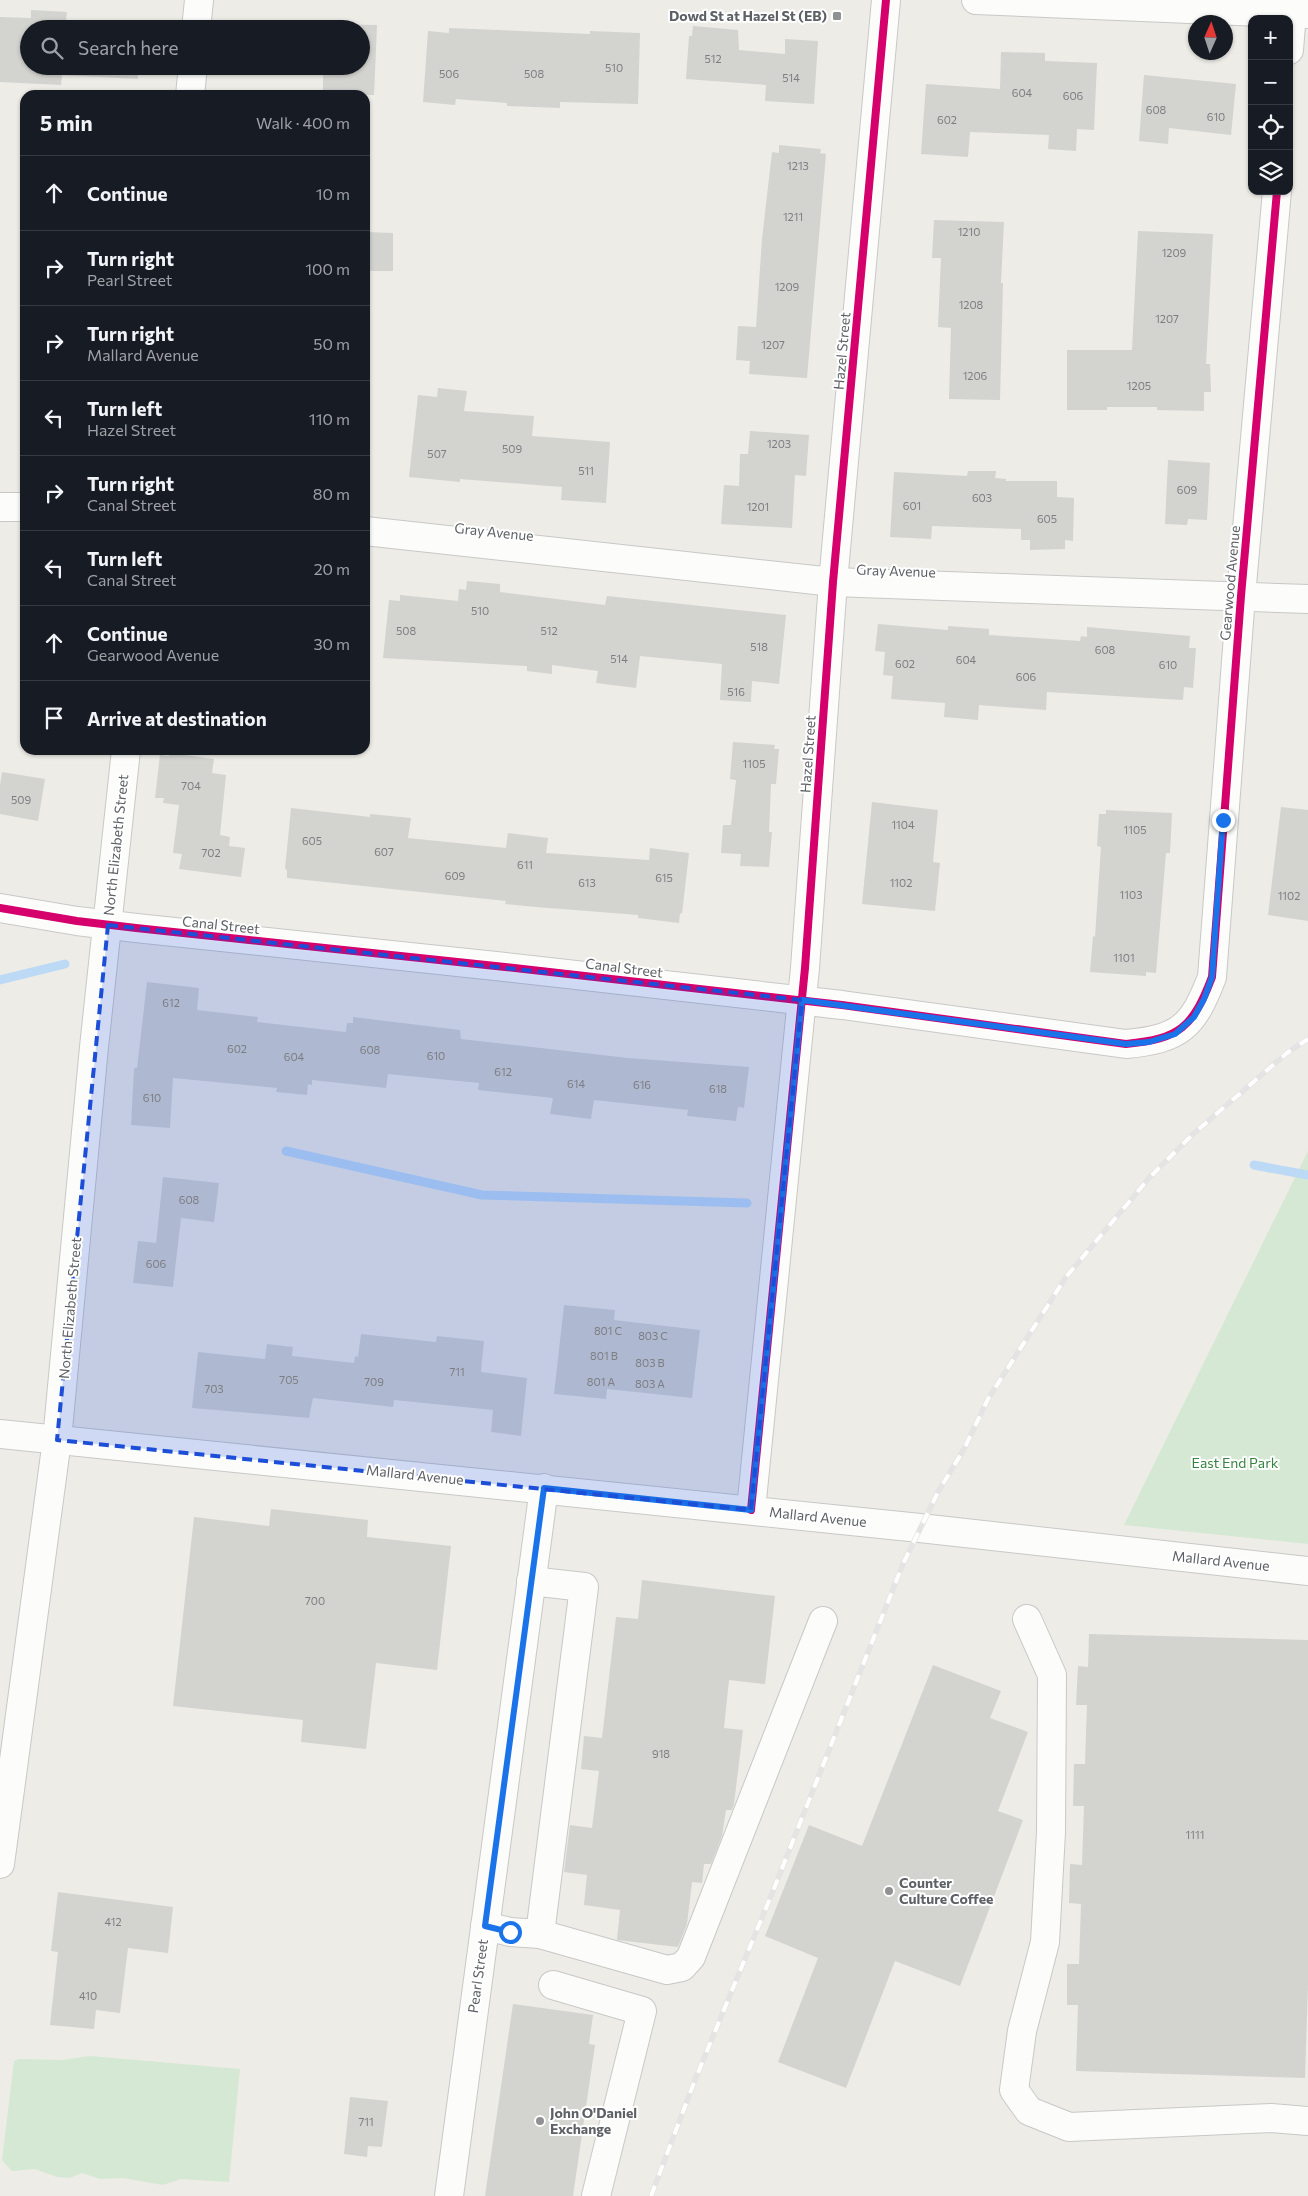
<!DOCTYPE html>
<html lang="en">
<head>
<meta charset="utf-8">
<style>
	:root { --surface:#171b24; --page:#20242c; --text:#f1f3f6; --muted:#9ea1a6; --line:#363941 }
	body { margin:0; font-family:Commissioner,sans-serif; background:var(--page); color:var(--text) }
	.controls { position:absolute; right:15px; top:15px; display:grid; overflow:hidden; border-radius:10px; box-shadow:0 1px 4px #0004 }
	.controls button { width:45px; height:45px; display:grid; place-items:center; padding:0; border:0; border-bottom:1px solid var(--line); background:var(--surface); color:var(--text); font:25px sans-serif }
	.compass { position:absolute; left:1188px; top:15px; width:45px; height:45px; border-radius:50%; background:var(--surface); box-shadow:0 1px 4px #0004; rotate:3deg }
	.stop { position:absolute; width:15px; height:15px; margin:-11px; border:4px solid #1a73e8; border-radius:50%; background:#fff }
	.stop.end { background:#1a73e8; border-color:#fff; box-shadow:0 1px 5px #0008 }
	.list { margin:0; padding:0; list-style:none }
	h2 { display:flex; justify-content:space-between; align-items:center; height:65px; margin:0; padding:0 20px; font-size:21px }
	h2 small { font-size:16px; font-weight:400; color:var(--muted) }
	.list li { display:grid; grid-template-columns:32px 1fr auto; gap:15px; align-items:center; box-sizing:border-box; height:75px; padding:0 20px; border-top:1px solid var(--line) }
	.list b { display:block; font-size:19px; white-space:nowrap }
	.list p { margin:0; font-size:16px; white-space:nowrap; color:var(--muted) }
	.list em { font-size:16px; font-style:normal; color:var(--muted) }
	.icon { flex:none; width:28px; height:28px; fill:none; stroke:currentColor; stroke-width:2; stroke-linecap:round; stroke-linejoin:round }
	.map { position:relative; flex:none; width:1308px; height:2196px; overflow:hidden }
	.search { position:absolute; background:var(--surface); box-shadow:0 1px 4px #0004; left:20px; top:20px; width:350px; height:55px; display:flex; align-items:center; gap:12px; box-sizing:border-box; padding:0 18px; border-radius:28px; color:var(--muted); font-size:19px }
	.panel { position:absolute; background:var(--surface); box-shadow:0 1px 4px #0004; left:20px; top:90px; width:350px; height:665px; border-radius:15px }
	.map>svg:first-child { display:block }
	.green { fill:#d5e8d4 }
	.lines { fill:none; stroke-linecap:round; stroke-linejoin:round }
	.stream { stroke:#bcd9f6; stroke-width:9 }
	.building { fill:#d3d3d0 }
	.minor-casing { stroke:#c8c8c8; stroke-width:30 }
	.minor { stroke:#fcfcfb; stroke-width:28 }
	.rail-casing { stroke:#e3e4e3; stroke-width:5.5 }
	.rail { stroke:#fff; stroke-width:4; stroke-dasharray:11; stroke-linecap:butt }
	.cycleway-casing { stroke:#fff; stroke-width:11 }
	.cycleway { stroke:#d6006c; stroke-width:8 }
	.route { stroke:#1a73e8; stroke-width:6 }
	.marked { fill:#1d4ed8; fill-opacity:0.2; stroke:#1d4ed8; stroke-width:4; stroke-dasharray:10 6; stroke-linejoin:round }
	.poi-dot { fill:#8f9192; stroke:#fff; stroke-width:2 }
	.labels { text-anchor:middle; stroke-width:4; stroke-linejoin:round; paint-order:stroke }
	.number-label { font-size:11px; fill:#7c7e81 }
	.poi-label { font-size:14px; font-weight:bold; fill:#5d6065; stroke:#fff; text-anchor:start }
	.street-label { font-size:14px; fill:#5d6065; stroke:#fff }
	.park-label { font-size:14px; fill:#378240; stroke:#fff }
</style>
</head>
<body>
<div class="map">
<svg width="1308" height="2196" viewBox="0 0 1308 2196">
	<rect width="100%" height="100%" fill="#edece7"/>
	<g class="green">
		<path d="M 1308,1151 L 1308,1544 L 1124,1525 Z"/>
		<path d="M 90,2056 L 240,2069 L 229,2182 L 181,2179 L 163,2185 L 123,2178 L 100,2179 L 82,2173 L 70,2178 L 57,2177 L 35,2169 L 12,2171 L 2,2160 L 14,2061 L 19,2059 L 62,2060 Z"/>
	</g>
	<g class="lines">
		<g class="stream">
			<path d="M 0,980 L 65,964"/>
			<path d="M 286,1151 L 482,1195 L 747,1203"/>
			<path d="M 1254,1165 L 1308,1175"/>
		</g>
	</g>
	<g class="building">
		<path d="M 31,10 L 67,12 L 66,20 L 72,20 L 72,24 L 140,28 L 29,29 L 29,66 L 138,66 L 138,79 L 62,75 L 61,85 L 0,82 L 0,17 L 31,18 Z"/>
		<path d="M 324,24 L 377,25 L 374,95 L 323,95 L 323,66 L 361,66 L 361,29 L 324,29 Z"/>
		<path d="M 693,26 L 738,30 L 739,50 L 785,54 L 785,39 L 818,41 L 814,104 L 765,101 L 766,85 L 686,79 L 689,36 L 692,36 Z"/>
		<path d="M 449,28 L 590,34 L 590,31 L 640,33 L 638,104 L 560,102 L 560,108 L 507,106 L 507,103 L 456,99 L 455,105 L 423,102 L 428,31 L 449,33 Z"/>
		<path d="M 1001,52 L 1045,53 L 1045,61 L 1097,63 L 1094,130 L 1077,129 L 1076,151 L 1048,149 L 1049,135 L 970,132 L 968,157 L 921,154 L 926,84 L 1000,89 Z"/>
		<path d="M 1144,75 L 1236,84 L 1231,135 L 1169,128 L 1168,144 L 1139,141 Z"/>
		<path d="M 779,145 L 821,149 L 820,153 L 826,154 L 807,378 L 749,374 L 750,361 L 736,360 L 738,326 L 756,327 L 762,239 L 772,152 L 779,153 Z"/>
		<path d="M 934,220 L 1004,222 L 1001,283 L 1003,283 L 1000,400 L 949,399 L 951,328 L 938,327 L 941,258 L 932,258 Z"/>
		<path d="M 1138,231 L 1213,234 L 1206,364 L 1210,364 L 1211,392 L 1204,392 L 1204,411 L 1157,410 L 1157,407 L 1107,407 L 1107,410 L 1067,410 L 1067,350 L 1132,350 Z"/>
		<path d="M 365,232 L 393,233 L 393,271 L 365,271 Z"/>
		<path d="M 438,388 L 467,391 L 464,411 L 534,416 L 532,436 L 610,442 L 606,503 L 561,500 L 562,487 L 460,479 L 460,482 L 409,477 L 418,395 L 437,397 Z"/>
		<path d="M 750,431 L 809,435 L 806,476 L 795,475 L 792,528 L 721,524 L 724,485 L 739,486 L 740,454 L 748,454 Z"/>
		<path d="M 1168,460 L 1210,463 L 1207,520 L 1188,519 L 1187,525 L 1165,524 Z"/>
		<path d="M 968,471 L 996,471 L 995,478 L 1006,479 L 1006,481 L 1057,481 L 1057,497 L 1074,498 L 1073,541 L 1065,540 L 1065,549 L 1030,550 L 1030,540 L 1021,540 L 1021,529 L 932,526 L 931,539 L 890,537 L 894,472 L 967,476 Z"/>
		<path d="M 467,581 L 500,584 L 500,592 L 605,605 L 607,596 L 786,615 L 779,684 L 752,681 L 751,702 L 720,700 L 722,664 L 640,656 L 636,688 L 596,683 L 598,671 L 552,665 L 552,674 L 527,671 L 527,666 L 383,658 L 389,600 L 400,601 L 400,595 L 458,601 L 459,589 L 466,590 Z"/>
		<path d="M 878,624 L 948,630 L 948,626 L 989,629 L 989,635 L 1080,641 L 1081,636 L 1087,637 L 1087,627 L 1190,636 L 1189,648 L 1196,648 L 1193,688 L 1184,687 L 1183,700 L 1047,692 L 1046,710 L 979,705 L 978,720 L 944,717 L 945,703 L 891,699 L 893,676 L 883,675 L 885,652 L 875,651 Z"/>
		<path d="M 733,742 L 775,745 L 774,749 L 779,749 L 776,784 L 771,784 L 769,832 L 772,832 L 769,867 L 740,866 L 741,854 L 721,853 L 723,825 L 731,825 L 736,780 L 730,779 Z"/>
		<path d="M 170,753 L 214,759 L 212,773 L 226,775 L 220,835 L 230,837 L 229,846 L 245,848 L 241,877 L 179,869 L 182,854 L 173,853 L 179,805 L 163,803 L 164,798 L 155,798 L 160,755 L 169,756 Z"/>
		<path d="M 2,772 L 45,779 L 38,821 L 0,814 L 0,786 Z"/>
		<path d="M 872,802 L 938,810 L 933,862 L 940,863 L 935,911 L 862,904 Z"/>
		<path d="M 1281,807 L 1308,810 L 1308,921 L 1268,915 Z"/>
		<path d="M 291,808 L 370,817 L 370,814 L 411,818 L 408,838 L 506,848 L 508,833 L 548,838 L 546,853 L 649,860 L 650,848 L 689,853 L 682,914 L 680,913 L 679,923 L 638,918 L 638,915 L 536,907 L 505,904 L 506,901 L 287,878 L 287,870 L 285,869 Z"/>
		<path d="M 1106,810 L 1172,813 L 1170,853 L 1166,853 L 1156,973 L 1146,972 L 1146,976 L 1090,972 L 1093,936 L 1095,937 L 1101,847 L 1097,846 L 1099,814 L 1106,814 Z"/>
		<path d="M 147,982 L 199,988 L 197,1010 L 258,1017 L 257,1022 L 346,1032 L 347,1023 L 353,1023 L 353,1017 L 460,1030 L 461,1039 L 628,1058 L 749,1067 L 744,1108 L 738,1107 L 736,1121 L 687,1116 L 688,1110 L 594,1100 L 591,1119 L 550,1114 L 553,1098 L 478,1090 L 479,1083 L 388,1074 L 386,1088 L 312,1080 L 312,1085 L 308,1084 L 307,1095 L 276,1092 L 277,1088 L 173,1078 L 170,1128 L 131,1125 L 134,1068 L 137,1068 Z"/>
		<path d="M 163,1177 L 219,1183 L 214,1222 L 181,1218 L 173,1287 L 133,1283 L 138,1241 L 156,1243 Z"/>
		<path d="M 564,1305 L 615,1310 L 614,1320 L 700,1330 L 692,1398 L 607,1389 L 606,1399 L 554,1394 Z"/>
		<path d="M 361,1334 L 436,1342 L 437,1336 L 484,1341 L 481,1372 L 527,1378 L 521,1436 L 491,1432 L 493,1410 L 394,1400 L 393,1407 L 313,1398 L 309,1418 L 192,1408 L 198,1352 L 265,1359 L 267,1344 L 293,1347 L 292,1356 L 354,1363 L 355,1356 L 358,1357 Z"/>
		<path d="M 271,1509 L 368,1520 L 367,1537 L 451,1546 L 437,1670 L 376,1663 L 366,1749 L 301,1742 L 303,1720 L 173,1706 L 194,1517 L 269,1526 Z"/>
		<path d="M 642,1580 L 775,1596 L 765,1684 L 729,1680 L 724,1728 L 743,1730 L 734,1804 L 732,1810 L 726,1810 L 722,1836 L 711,1864 L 704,1864 L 702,1883 L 692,1882 L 687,1924 L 678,1947 L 617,1940 L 620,1910 L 584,1905 L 587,1875 L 564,1872 L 570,1825 L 592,1828 L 599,1771 L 581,1769 L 584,1736 L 602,1738 L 616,1617 L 638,1619 Z"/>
		<path d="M 1089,1634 L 1308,1640 L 1308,1984 L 1305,2078 L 1076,2071 L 1078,2005 L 1067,2005 L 1067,1964 L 1079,1964 L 1081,1904 L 1069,1903 L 1070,1864 L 1082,1865 L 1084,1806 L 1073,1806 L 1074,1764 L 1085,1764 L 1087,1705 L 1076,1705 L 1078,1666 L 1088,1667 Z"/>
		<path d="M 933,1665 L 1001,1691 L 990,1718 L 1028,1732 L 998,1811 L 1023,1820 L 960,1986 L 895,1961 L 846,2088 L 778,2062 L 818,1958 L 765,1936 L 809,1825 L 862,1846 Z"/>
		<path d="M 58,1892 L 173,1907 L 168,1953 L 128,1948 L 120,2013 L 96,2010 L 94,2029 L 50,2025 L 58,1952 L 51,1951 Z"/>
		<path d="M 513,2004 L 593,2015 L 589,2044 L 595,2045 L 573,2196 L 485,2196 Z"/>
		<path d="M 350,2097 L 388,2101 L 382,2147 L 368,2146 L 367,2157 L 344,2154 Z"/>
	</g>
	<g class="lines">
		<g class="minor-casing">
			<g id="minor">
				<path d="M 976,0 L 1308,14"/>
				<path d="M 196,29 L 199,0"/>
				<path d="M 1289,50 L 1293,0"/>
				<path d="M 190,95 L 193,66"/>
				<path d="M 0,507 L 25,507"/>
				<path d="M 365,531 L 833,582 L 1308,599"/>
				<path d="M 0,908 L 77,921 L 136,928 L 505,967 L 842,1005 L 1126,1044 C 1180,1039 1193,1027 1212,977 L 1241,596 L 1277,191"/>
				<path d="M 0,1434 L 920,1528 L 1308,1571"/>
				<path d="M 751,1510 L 805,968 L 833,582 L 886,0"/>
				<path d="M 1027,1619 L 1052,1675 L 1051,1832 L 1045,1942 L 1022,2031 L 1014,2090 L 1029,2111 L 1069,2127 L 1271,2118 L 1308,2121"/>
				<path d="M 0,1864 L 57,1440 L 94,1047 L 126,750"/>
				<path d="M 485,1926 L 510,1932 L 540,1934 L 584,1587 L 531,1581"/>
				<path d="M 540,1934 L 667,1970 L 682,1967 L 691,1957 L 823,1621"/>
				<path d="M 553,1985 L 642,2011 L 596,2196"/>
				<path d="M 449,2196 L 544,1488"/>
			</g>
		</g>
		<use href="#minor" class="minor"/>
		<g class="rail-casing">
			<path id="rail" d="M 651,2196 L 695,2080 L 773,1891 L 903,1564 L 938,1492 L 964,1449 L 988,1399 L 1066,1277 L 1150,1177 L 1192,1135 L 1287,1053 L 1308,1039"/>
		</g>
		<use href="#rail" class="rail"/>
		<g class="cycleway-casing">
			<g id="cycleway">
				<path d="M 0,908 L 77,921 L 136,928 L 505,967 L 842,1005 L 1126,1044 C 1180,1039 1193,1027 1212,977 L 1241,596 L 1277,191"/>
				<path d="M 751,1510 L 805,968 L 833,582 L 886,0"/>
			</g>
		</g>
		<use href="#cycleway" class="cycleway"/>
	</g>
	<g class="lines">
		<path class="route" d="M 510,1932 L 485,1926 L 544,1488 L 751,1510 L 802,1000 L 1126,1044 L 1149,1042 L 1175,1034 L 1194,1017 L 1204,999 L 1212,977 L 1223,820"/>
	</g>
	<path class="marked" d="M 108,925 L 802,1000 L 751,1510 L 57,1440 Z"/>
	<g class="poi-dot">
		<rect x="832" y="11" width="10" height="10" rx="2.5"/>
		<circle cx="889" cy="1891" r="5"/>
		<circle cx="540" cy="2121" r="5"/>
	</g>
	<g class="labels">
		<g class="number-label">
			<text x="713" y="63">512</text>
			<text x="614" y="72">510</text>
			<text x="449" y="78">506</text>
			<text x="534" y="78">508</text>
			<text x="791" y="82">514</text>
			<text x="1022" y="97">604</text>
			<text x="1073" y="100">606</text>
			<text x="1156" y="114">608</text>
			<text x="1216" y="121">610</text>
			<text x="947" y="124">602</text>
			<text x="798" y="170">1213</text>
			<text x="793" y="221">1211</text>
			<text x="969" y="236">1210</text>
			<text x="1174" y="257">1209</text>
			<text x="787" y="291">1209</text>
			<text x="971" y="309">1208</text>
			<text x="1167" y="323">1207</text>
			<text x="773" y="349">1207</text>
			<text x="975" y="380">1206</text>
			<text x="1139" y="390">1205</text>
			<text x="779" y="448">1203</text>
			<text x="512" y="453">509</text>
			<text x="437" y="458">507</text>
			<text x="586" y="475">511</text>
			<text x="1187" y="494">609</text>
			<text x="982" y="502">603</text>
			<text x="912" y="510">601</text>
			<text x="758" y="511">1201</text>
			<text x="1047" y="523">605</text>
			<text x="480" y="615">510</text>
			<text x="406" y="635">508</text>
			<text x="549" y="635">512</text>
			<text x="759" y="651">518</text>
			<text x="1105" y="654">608</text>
			<text x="619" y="663">514</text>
			<text x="966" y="664">604</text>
			<text x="905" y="668">602</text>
			<text x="1168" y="669">610</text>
			<text x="1026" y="681">606</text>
			<text x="736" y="696">516</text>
			<text x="754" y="768">1105</text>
			<text x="191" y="790">704</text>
			<text x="21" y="804">509</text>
			<text x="903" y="829">1104</text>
			<text x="1135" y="834">1105</text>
			<text x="312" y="845">605</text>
			<text x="384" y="856">607</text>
			<text x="211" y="857">702</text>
			<text x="525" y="869">611</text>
			<text x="455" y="880">609</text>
			<text x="664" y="882">615</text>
			<text x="587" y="887">613</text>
			<text x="901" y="887">1102</text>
			<text x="1131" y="899">1103</text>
			<text x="1289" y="900">1102</text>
			<text x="1124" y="962">1101</text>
			<text x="171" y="1007">612</text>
			<text x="237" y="1053">602</text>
			<text x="370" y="1054">608</text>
			<text x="436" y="1060">610</text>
			<text x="294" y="1061">604</text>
			<text x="503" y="1076">612</text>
			<text x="576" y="1088">614</text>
			<text x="642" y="1089">616</text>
			<text x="718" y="1093">618</text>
			<text x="152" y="1102">610</text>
			<text x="189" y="1204">608</text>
			<text x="156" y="1268">606</text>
			<text x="608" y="1335">801 C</text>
			<text x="653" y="1340">803 C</text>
			<text x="604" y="1360">801 B</text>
			<text x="650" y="1367">803 B</text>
			<text x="457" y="1376">711</text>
			<text x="289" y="1384">705</text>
			<text x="374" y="1386">709</text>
			<text x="601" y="1386">801 A</text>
			<text x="650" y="1388">803 A</text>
			<text x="214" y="1393">703</text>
			<text x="315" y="1605">700</text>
			<text x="661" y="1758">918</text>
			<text x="1195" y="1839">1111</text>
			<text x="113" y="1926">412</text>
			<text x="88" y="2000">410</text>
			<text x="366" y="2126">711</text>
		</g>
		<g class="poi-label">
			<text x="827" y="21" text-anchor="end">Dowd St at Hazel St (EB)</text>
			<text x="899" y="1888">Counter<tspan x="899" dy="16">Culture Coffee</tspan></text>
			<text x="550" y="2118">John O'Daniel<tspan x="550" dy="16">Exchange</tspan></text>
		</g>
		<g class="street-label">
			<text transform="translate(842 351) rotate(-85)" y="5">Hazel Street</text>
			<text transform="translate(494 532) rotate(6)" y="5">Gray Avenue</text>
			<text transform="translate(896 571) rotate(2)" y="5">Gray Avenue</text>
			<text transform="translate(1230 583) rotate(-85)" y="5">Gearwood Avenue</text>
			<text transform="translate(808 754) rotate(-86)" y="5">Hazel Street</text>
			<text transform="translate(116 845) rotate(-84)" y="5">North Elizabeth Street</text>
			<text transform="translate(221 925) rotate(6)" y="5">Canal Street</text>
			<text transform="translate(624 968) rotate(7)" y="5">Canal Street</text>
			<text transform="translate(70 1308) rotate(-85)" y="5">North Elizabeth Street</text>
			<text transform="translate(415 1475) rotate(6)" y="5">Mallard Avenue</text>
			<text transform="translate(818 1517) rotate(6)" y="5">Mallard Avenue</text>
			<text transform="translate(1221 1561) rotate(6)" y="5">Mallard Avenue</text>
			<text transform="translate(478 1976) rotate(-82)" y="5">Pearl Street</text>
		</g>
		<g class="park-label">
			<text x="1235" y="1468">East End Park</text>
		</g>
	</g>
</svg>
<div class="controls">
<button>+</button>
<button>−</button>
<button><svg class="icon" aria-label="locate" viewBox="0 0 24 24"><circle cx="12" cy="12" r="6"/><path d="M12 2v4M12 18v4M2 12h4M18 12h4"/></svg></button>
<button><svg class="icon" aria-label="layers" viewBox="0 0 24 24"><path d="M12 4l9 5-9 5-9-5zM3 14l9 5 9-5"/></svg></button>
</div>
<svg class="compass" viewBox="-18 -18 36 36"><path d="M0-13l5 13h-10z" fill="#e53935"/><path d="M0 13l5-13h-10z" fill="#9ea1a6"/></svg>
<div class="stop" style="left:510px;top:1932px"></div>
<div class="stop end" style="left:1223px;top:820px"></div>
<div class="search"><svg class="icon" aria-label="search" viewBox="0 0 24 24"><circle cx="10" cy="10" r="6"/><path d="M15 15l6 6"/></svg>Search here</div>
<section class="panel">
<h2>5 min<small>Walk · 400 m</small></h2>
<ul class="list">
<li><svg class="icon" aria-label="ahead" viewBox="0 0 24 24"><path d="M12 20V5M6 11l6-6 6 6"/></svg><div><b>Continue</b></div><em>10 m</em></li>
<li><svg class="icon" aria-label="right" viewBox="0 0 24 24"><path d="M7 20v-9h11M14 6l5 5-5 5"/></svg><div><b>Turn right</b><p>Pearl Street</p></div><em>100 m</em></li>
<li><svg class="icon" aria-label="right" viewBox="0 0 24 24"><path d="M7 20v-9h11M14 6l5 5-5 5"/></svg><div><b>Turn right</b><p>Mallard Avenue</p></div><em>50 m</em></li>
<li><svg class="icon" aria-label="left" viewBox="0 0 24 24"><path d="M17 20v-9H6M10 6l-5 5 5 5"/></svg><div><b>Turn left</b><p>Hazel Street</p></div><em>110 m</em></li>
<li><svg class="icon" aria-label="right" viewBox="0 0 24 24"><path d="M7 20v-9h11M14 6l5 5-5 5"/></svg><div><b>Turn right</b><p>Canal Street</p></div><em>80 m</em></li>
<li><svg class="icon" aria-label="left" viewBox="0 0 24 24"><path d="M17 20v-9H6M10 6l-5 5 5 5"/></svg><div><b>Turn left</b><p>Canal Street</p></div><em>20 m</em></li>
<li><svg class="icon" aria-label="ahead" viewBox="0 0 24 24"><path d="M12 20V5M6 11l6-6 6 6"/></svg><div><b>Continue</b><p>Gearwood Avenue</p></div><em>30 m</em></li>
<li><svg class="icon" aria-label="arrive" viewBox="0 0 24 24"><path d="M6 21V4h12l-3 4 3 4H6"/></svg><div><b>Arrive at destination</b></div></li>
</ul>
</section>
</div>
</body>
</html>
